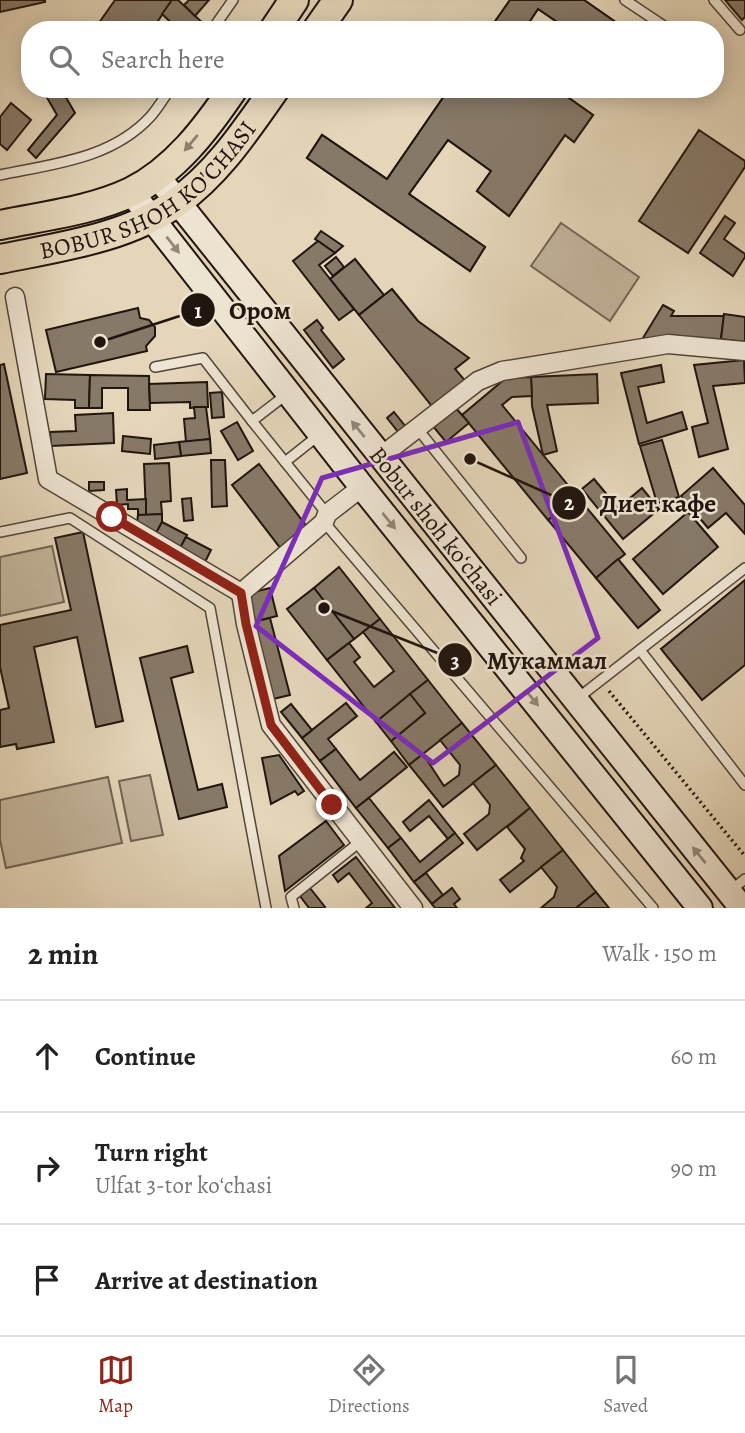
<!DOCTYPE html>
<html lang="en">
<head>
<meta charset="utf-8">
<style>
	:root { --surface:#fff; --page:#f6f6f6; --text:#222; --muted:#767676; --line:#e0e0e0; --accent:#8f2418 }
	body { margin:0; font-family:Alegreya,serif; background:var(--page); color:var(--text) }
	.stop { position:absolute; width:21px; height:21px; margin:-16px; border:5px solid #8f2418; border-radius:50%; background:#fff }
	.stop.end { background:#8f2418; border-color:#fff; box-shadow:0 2px 7px #0008 }
	.list { margin:0; padding:0; list-style:none }
	h2 { display:flex; justify-content:space-between; align-items:center; height:91px; margin:0; padding:0 28px; font-size:30px }
	h2 small { font-size:23px; font-weight:400; color:var(--muted) }
	.list li { display:grid; grid-template-columns:46px 1fr auto; gap:21px; align-items:center; box-sizing:border-box; height:112px; padding:0 28px; border-top:2px solid var(--line) }
	.list b { display:block; font-size:26px; white-space:nowrap }
	.list p { margin:0; font-size:23px; white-space:nowrap; color:var(--muted) }
	.list em { font-size:23px; font-style:normal; color:var(--muted) }
	.icon { flex:none; width:38px; height:38px; fill:none; stroke:currentColor; stroke-width:2; stroke-linecap:round; stroke-linejoin:round }
	.map { position:relative; flex:none; width:745px; height:908px; overflow:hidden }
	.search { position:absolute; background:var(--surface); box-shadow:0 4px 18px #0003; left:21px; right:21px; top:21px; height:77px; display:flex; align-items:center; gap:18px; box-sizing:border-box; padding:0 24px; border-radius:28px; color:var(--muted); font-size:26px }
	.sheet { height:427px; background:var(--surface) }
	nav { display:flex; justify-content:space-around; align-items:center; box-sizing:border-box; height:98px; border-top:2px solid var(--line); background:var(--surface); font-size:19px; color:var(--muted) }
	nav a { display:grid; justify-items:center; gap:4px }
	nav .on { color:var(--accent) }
	.map>svg:first-child { display:block }
	.green { fill:#c4b59d; stroke:#726556; stroke-width:2 }
	.building { fill:#877968; stroke:#21150f; stroke-width:2 }
	.lines { fill:none; stroke-linecap:round; stroke-linejoin:round }
	.lane-casing { stroke:#52453a; stroke-width:12 }
	.street-casing { stroke:#52453a; stroke-width:21 }
	.secondary-casing { stroke:#21150f; stroke-width:28 }
	.primary-casing { stroke:#21150f; stroke-width:32 }
	.path { stroke:#21150f; stroke-width:3.5; stroke-dasharray:2 3.5; stroke-linecap:butt }
	.lane { stroke:#eee4d2; stroke-width:9 }
	.street { stroke:#eee4d2; stroke-width:18 }
	.secondary { stroke:#eee4d2; stroke-width:24 }
	.primary { stroke:#e5d6ba; stroke-width:28 }
	.oneway { fill:#8d7f6d }
	.oneway2 { fill:#92877a }
	.route { stroke:#8f2418; stroke-width:9 }
	.marked { fill:none; stroke:#7b2cbf; stroke-width:5; stroke-linejoin:round }
	.labels { text-anchor:middle; stroke-width:5; stroke-linejoin:round; paint-order:stroke }
	.street-label { font-size:24px; fill:#21150f; stroke:#eee4d2 }
	.leader { fill:none; stroke:#21150f; stroke-width:2.5 }
	.callout-dot { fill:#21150f; stroke:#eee4d2; stroke-width:2.5 }
	.mark-label { font-size:21px; text-anchor:middle; font-weight:bold; fill:#fff }
	.callout-label { font-size:26px; text-anchor:middle; font-weight:bold; fill:#21150f; stroke:#eee4d2; stroke-width:5; stroke-linejoin:round; paint-order:stroke }
</style>
</head>
<body>
<div class="map">
<svg width="745" height="908" viewBox="0 0 745 908">
	<rect width="100%" height="100%" fill="#e5d6ba"/>
	<filter id="stains"><feTurbulence type="fractalNoise" baseFrequency=".00286" numOctaves="4"/><feColorMatrix values="0 0 0 0 .2 0 0 0 0 .09 0 0 0 0 .02 0 0 0 .5 -.17"/></filter>
	<radialGradient id="worn" r=".72"><stop offset=".6" stop-color="#630" stop-opacity="0"/><stop offset="1" stop-color="#630" stop-opacity=".3"/></radialGradient>
	<g class="green">
		<path d="M 561,223 L 639,277 L 610,321 L 531,266 Z"/>
		<path d="M 52,546 L 64,602 L 0,616 L 0,557 Z"/>
		<path d="M 150,775 L 163,835 L 131,841 L 119,781 Z"/>
		<path d="M 108,777 L 122,843 L 6,868 L 0,840 L 0,800 Z"/>
	</g>
	<g class="building">
		<path d="M 0,0 L 45,0 L 45,2 L 0,12 Z"/>
		<path d="M 115,0 L 172,0 L 152,30 L 94,30 Z"/>
		<path d="M 172,0 L 178,0 L 205,25 L 201,30 L 179,30 L 162,14 Z"/>
		<path d="M 189,0 L 209,0 L 195,16 L 184,5 Z"/>
		<path d="M 510,0 L 584,0 L 627,30 L 569,30 L 538,9 L 524,30 L 489,30 Z"/>
		<path d="M 510,0 L 584,0 L 627,30 L 569,30 L 538,9 L 524,30 L 489,30 Z"/>
		<path d="M 725,0 L 745,0 L 745,17 L 742,20 Z"/>
		<path d="M 42,89 L 61,89 L 75,113 L 36,158 L 28,150 L 57,115 Z"/>
		<path d="M 449,89 L 486,89 L 463,122 L 502,151 L 529,114 L 494,89 L 556,89 L 593,115 L 574,142 L 565,135 L 509,216 L 477,191 L 491,171 L 448,140 L 409,194 L 485,247 L 470,271 L 307,158 L 322,135 L 387,179 Z"/>
		<path d="M 449,89 L 556,89 L 593,115 L 574,142 L 565,135 L 509,216 L 477,191 L 491,171 L 448,140 L 409,194 L 485,247 L 470,271 L 307,158 L 322,135 L 387,179 Z"/>
		<path d="M 11,103 L 31,120 L 7,150 L 0,144 L 0,117 Z"/>
		<path d="M 699,130 L 745,161 L 745,167 L 688,253 L 639,221 Z"/>
		<path d="M 725,216 L 735,223 L 724,239 L 745,254 L 745,257 L 733,276 L 700,253 Z"/>
		<path d="M 321,231 L 343,246 L 335,253 L 315,239 Z"/>
		<path d="M 318,241 L 335,253 L 319,265 L 354,309 L 339,320 L 293,261 Z"/>
		<path d="M 336,257 L 344,267 L 333,276 L 325,266 Z"/>
		<path d="M 355,259 L 384,295 L 359,315 L 330,279 Z"/>
		<path d="M 392,289 L 418,321 L 469,358 L 455,369 L 468,384 L 435,410 L 359,315 Z"/>
		<path d="M 663,305 L 674,311 L 671,316 L 724,316 L 721,339 L 643,338 Z"/>
		<path d="M 138,308 L 140,318 L 149,320 L 155,327 L 155,336 L 146,346 L 147,351 L 56,372 L 46,330 Z"/>
		<path d="M 724,314 L 745,317 L 745,342 L 721,339 Z"/>
		<path d="M 317,320 L 323,328 L 321,330 L 344,359 L 333,368 L 304,330 Z"/>
		<path d="M 744,360 L 745,383 L 713,386 L 728,449 L 699,457 L 692,427 L 708,423 L 694,365 Z"/>
		<path d="M 4,364 L 27,473 L 0,479 L 0,365 Z"/>
		<path d="M 661,365 L 664,382 L 638,387 L 647,423 L 682,412 L 687,429 L 639,444 L 621,373 Z"/>
		<path d="M 46,374 L 90,375 L 89,408 L 75,408 L 75,400 L 45,399 Z"/>
		<path d="M 597,374 L 598,403 L 547,405 L 557,451 L 543,455 L 532,406 L 531,377 Z"/>
		<path d="M 90,375 L 149,376 L 150,410 L 128,410 L 128,388 L 102,388 L 102,408 L 89,408 Z"/>
		<path d="M 531,377 L 532,396 L 512,397 L 502,405 L 577,496 L 548,520 L 462,415 L 506,378 Z"/>
		<path d="M 207,382 L 208,407 L 190,408 L 190,402 L 150,403 L 149,384 Z"/>
		<path d="M 222,392 L 224,417 L 212,418 L 210,393 Z"/>
		<path d="M 194,407 L 206,407 L 210,439 L 186,442 L 184,419 L 195,418 Z"/>
		<path d="M 455,407 L 469,423 L 446,442 L 432,425 Z"/>
		<path d="M 394,412 L 406,427 L 399,433 L 387,418 Z"/>
		<path d="M 113,413 L 114,443 L 51,446 L 50,432 L 76,431 L 75,415 Z"/>
		<path d="M 237,422 L 253,451 L 238,460 L 221,431 Z"/>
		<path d="M 123,436 L 151,439 L 150,454 L 122,451 Z"/>
		<path d="M 210,439 L 211,453 L 181,456 L 179,442 Z"/>
		<path d="M 662,440 L 679,497 L 657,503 L 640,446 Z"/>
		<path d="M 179,442 L 181,456 L 155,459 L 154,445 Z"/>
		<path d="M 211,460 L 225,460 L 227,506 L 212,507 Z"/>
		<path d="M 169,463 L 171,501 L 161,502 L 162,514 L 146,515 L 144,464 Z"/>
		<path d="M 259,464 L 308,528 L 281,549 L 232,485 Z"/>
		<path d="M 713,468 L 745,505 L 745,534 L 726,513 L 708,528 L 681,496 Z"/>
		<path d="M 594,479 L 618,508 L 642,488 L 659,509 L 623,539 L 582,489 Z"/>
		<path d="M 89,482 L 104,482 L 104,490 L 89,491 Z"/>
		<path d="M 127,489 L 127,500 L 146,499 L 146,515 L 138,515 L 138,509 L 128,509 L 128,504 L 117,505 L 116,490 Z"/>
		<path d="M 577,496 L 625,554 L 596,578 L 548,520 Z"/>
		<path d="M 191,498 L 193,520 L 184,521 L 182,499 Z"/>
		<path d="M 688,512 L 718,547 L 663,594 L 633,559 Z"/>
		<path d="M 162,514 L 162,522 L 155,535 L 137,523 L 138,515 Z"/>
		<path d="M 162,522 L 187,535 L 180,548 L 155,535 Z"/>
		<path d="M 83,532 L 123,721 L 96,727 L 77,637 L 34,647 L 54,742 L 17,749 L 16,744 L 0,747 L 0,710 L 9,708 L 0,667 L 0,625 L 71,610 L 55,538 Z"/>
		<path d="M 186,537 L 211,550 L 205,562 L 180,548 Z"/>
		<path d="M 618,559 L 660,610 L 638,628 L 596,578 Z"/>
		<path d="M 339,567 L 380,619 L 354,639 L 314,588 Z"/>
		<path d="M 745,580 L 745,665 L 702,700 L 661,649 Z"/>
		<path d="M 270,588 L 277,616 L 253,622 L 246,594 Z"/>
		<path d="M 314,588 L 354,639 L 327,660 L 287,609 Z"/>
		<path d="M 270,618 L 290,695 L 273,699 L 253,622 Z"/>
		<path d="M 380,619 L 428,680 L 376,722 L 327,660 L 349,643 L 360,657 L 354,662 L 374,687 L 394,671 L 363,632 Z"/>
		<path d="M 187,646 L 193,672 L 171,678 L 198,790 L 222,784 L 227,807 L 179,819 L 140,658 Z"/>
		<path d="M 428,680 L 462,723 L 409,765 L 391,741 L 425,713 L 410,694 Z"/>
		<path d="M 410,694 L 425,713 L 391,741 L 376,722 Z"/>
		<path d="M 346,703 L 357,716 L 328,739 L 336,749 L 320,761 L 302,738 Z"/>
		<path d="M 291,704 L 312,730 L 302,738 L 281,712 Z"/>
		<path d="M 462,723 L 496,765 L 443,807 L 409,765 L 423,754 L 444,786 L 459,775 L 460,765 L 440,740 Z"/>
		<path d="M 336,749 L 360,780 L 394,752 L 407,767 L 356,808 L 320,761 Z"/>
		<path d="M 279,755 L 304,791 L 298,795 L 295,791 L 271,804 L 262,758 Z"/>
		<path d="M 496,765 L 530,808 L 477,850 L 464,834 L 489,814 L 490,805 L 473,783 Z"/>
		<path d="M 369,798 L 401,838 L 388,848 L 356,808 Z"/>
		<path d="M 429,800 L 455,833 L 448,839 L 429,816 L 410,831 L 403,822 Z"/>
		<path d="M 530,808 L 563,850 L 510,892 L 500,880 L 524,861 L 521,858 L 525,849 L 507,827 Z"/>
		<path d="M 326,821 L 344,845 L 285,891 L 279,856 Z"/>
		<path d="M 455,833 L 463,843 L 414,882 L 388,848 L 401,838 L 420,862 Z"/>
		<path d="M 563,850 L 596,892 L 576,908 L 541,908 L 554,897 L 557,887 L 541,867 Z"/>
		<path d="M 356,857 L 395,908 L 366,908 L 372,903 L 349,873 L 338,882 L 333,875 Z"/>
		<path d="M 426,873 L 443,895 L 432,904 L 414,882 Z"/>
		<path d="M 310,888 L 325,907 L 323,908 L 309,908 L 300,896 Z"/>
		<path d="M 452,888 L 460,899 L 454,904 L 457,908 L 435,908 L 432,904 Z"/>
		<path d="M 596,892 L 609,908 L 576,908 Z"/>
	</g>
	<g class="lines">
		<g class="lane-casing">
			<g id="lane">
				<path d="M 625,0 L 670,30"/>
				<path d="M 714,0 L 740,30"/>
				<path d="M 212,30 L 233,0"/>
				<path d="M 207,89 L 223,100"/>
				<path d="M 0,175 C 53,164 112,159 151,116 C 158,108 164,98 170,89"/>
				<path d="M 155,367 L 203,358 L 252,421"/>
				<path d="M 417,428 L 521,558"/>
				<path d="M 319,435 L 285,462 L 327,514"/>
				<path d="M 285,462 L 252,421 L 287,394"/>
				<path d="M 324,522 L 653,908"/>
				<path d="M 0,532 L 70,518 L 210,608 L 266,908"/>
				<path d="M 640,650 L 745,785"/>
				<path d="M 578,698 L 745,568"/>
				<path d="M 730,891 L 745,879"/>
				<path d="M 294,908 L 291,897 L 361,841"/>
			</g>
		</g>
		<g class="street-casing">
			<g id="street">
				<path d="M 15,297 L 48,479 L 241,593"/>
				<path d="M 380,457 L 478,381 L 502,371 L 668,344 L 745,351"/>
				<path d="M 241,593 L 246,624 L 271,725 L 413,908"/>
				<path d="M 241,593 L 324,522 L 327,514 L 362,487"/>
			</g>
		</g>
		<g class="secondary-casing">
			<g id="secondary">
				<path d="M 157,176 L 742,908"/>
				<path d="M 131,192 L 362,487 L 700,908"/>
			</g>
		</g>
		<g class="primary-casing">
			<g id="primary">
				<path d="M 274,30 L 294,0"/>
				<path d="M 317,30 L 338,0"/>
				<path d="M 0,225 C 43,216 91,211 131,192 C 175,170 206,129 233,89"/>
				<path id="s1" d="M 0,259 C 59,247 128,238 177,202 C 218,173 246,130 275,89"/>
			</g>
		</g>
		<path class="path" d="M 609,691 L 745,856"/>
		<use href="#lane" class="lane"/>
		<use href="#street" class="street"/>
		<use href="#secondary" class="secondary"/>
		<use href="#primary" class="primary"/>
	</g>
	<defs><path id="oneway-solid" d="M-6-.8H1V-3.2L6.5 0L1 3.2V.8H-6Z" transform="scale(1.75)"/></defs>
	<use class="oneway" href="#oneway-solid" transform="translate(191 143) rotate(130)"/>
	<g class="oneway2">
		<use href="#oneway-solid" transform="translate(173 245) rotate(52)"/>
		<use href="#oneway-solid" transform="translate(358 429) rotate(-129)"/>
		<use href="#oneway-solid" transform="translate(389 521) rotate(51)"/>
		<use href="#oneway-solid" transform="translate(532 698) rotate(51)"/>
		<use href="#oneway-solid" transform="translate(699 855) rotate(-129)"/>
	</g>
	<g class="lines">
		<path class="route" d="M 112,517 L 241,593 L 246,624 L 271,725 L 332,805"/>
	</g>
	<path class="marked" d="M 518,422 L 598,638 L 433,763 L 256,626 L 322,478 Z"/>
	<g class="labels">
		<g class="street-label">
			<text dy="8" stroke="none"><textPath href="#s1" startOffset="168">BOBUR SHOH KO'CHASI</textPath></text>
			<text transform="translate(436 526) rotate(51)" y="8">Bobur shoh koʻchasi</text>
		</g>
	</g>
	<path class="leader" d="M100 342L198 310M470 459L569 503M324 608L455 660"/>
	<g class="callout-dot">
		<circle cx="100" cy="342" r="7"/>
		<circle cx="470" cy="459" r="7"/>
		<circle cx="324" cy="608" r="7"/>
		<circle cx="198" cy="310" r="18"/>
		<circle cx="569" cy="503" r="18"/>
		<circle cx="455" cy="660" r="18"/>
	</g>
	<g class="mark-label">
		<text x="198" y="318">1</text>
		<text x="569" y="510">2</text>
		<text x="455" y="668">3</text>
	</g>
	<g class="callout-label">
		<text x="260" y="319">Ором</text>
		<text x="658" y="512">Диет кафе</text>
		<text x="547" y="669">Мукаммал</text>
	</g>
	<rect width="100%" height="100%" filter="url(#stains)"/>
	<rect width="100%" height="100%" fill="url(#worn)"/>
</svg>
<div class="stop" style="left:112px;top:517px"></div>
<div class="stop end" style="left:332px;top:805px"></div>
<div class="search"><svg class="icon" aria-label="search" viewBox="0 0 24 24"><circle cx="10" cy="10" r="6"/><path d="M15 15l6 6"/></svg>Search here</div>
</div>
<section class="sheet">
<h2>2 min<small>Walk · 150 m</small></h2>
<ul class="list">
<li><svg class="icon" aria-label="ahead" viewBox="0 0 24 24"><path d="M12 20V5M6 11l6-6 6 6"/></svg><div><b>Continue</b></div><em>60 m</em></li>
<li><svg class="icon" aria-label="right" viewBox="0 0 24 24"><path d="M7 20v-9h11M14 6l5 5-5 5"/></svg><div><b>Turn right</b><p>Ulfat 3-tor koʻchasi</p></div><em>90 m</em></li>
<li><svg class="icon" aria-label="arrive" viewBox="0 0 24 24"><path d="M6 21V4h12l-3 4 3 4H6"/></svg><div><b>Arrive at destination</b></div></li>
</ul>
</section>
<nav>
<a class="on"><svg class="icon" aria-label="map" viewBox="0 0 24 24"><path d="M3 6l6-2 6 2 6-2v14l-6 2-6-2-6 2zM9 4v14M15 6v14"/></svg>Map</a>
<a><svg class="icon" aria-label="directions" viewBox="0 0 24 24"><path d="M12 3l9 9-9 9-9-9zM9 14v-3h6M13 9l2 2-2 2"/></svg>Directions</a>
<a><svg class="icon" aria-label="saved" viewBox="0 0 24 24"><path d="M7 4h10v16l-5-4-5 4z"/></svg>Saved</a>
</nav>
</body>
</html>
